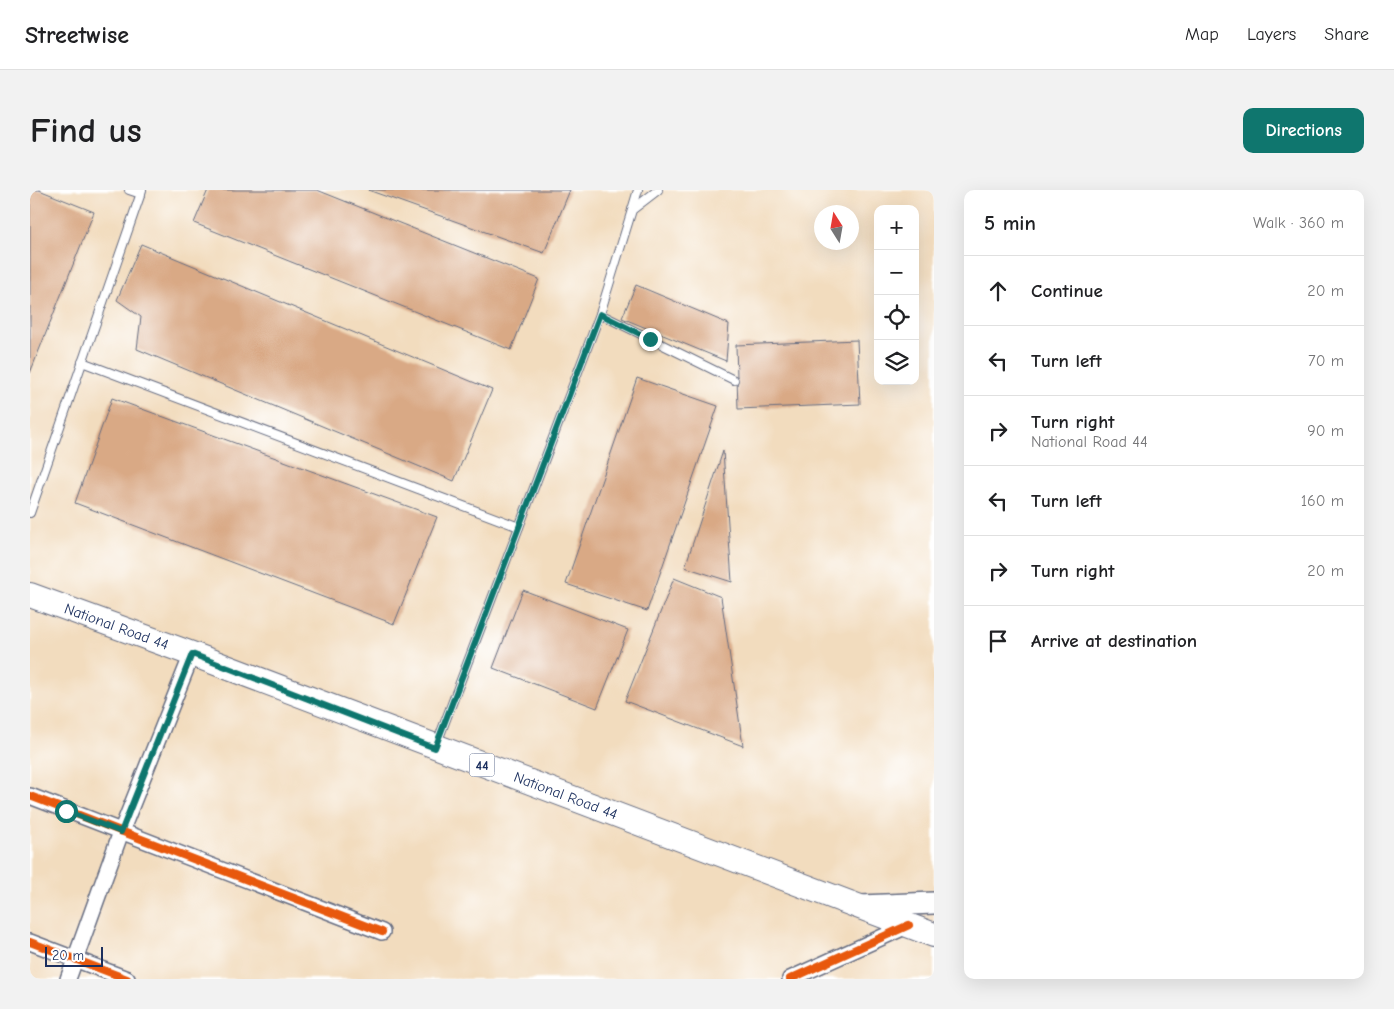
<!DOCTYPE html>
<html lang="en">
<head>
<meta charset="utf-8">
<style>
	:root { --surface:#fff; --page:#f2f2f2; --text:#202124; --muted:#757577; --line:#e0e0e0; --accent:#0f766e }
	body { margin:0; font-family:"Comic Neue",sans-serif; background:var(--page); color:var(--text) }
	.controls { position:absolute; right:15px; top:15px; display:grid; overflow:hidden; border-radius:10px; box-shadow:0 5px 20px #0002 }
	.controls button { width:45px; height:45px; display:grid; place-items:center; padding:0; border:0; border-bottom:1px solid var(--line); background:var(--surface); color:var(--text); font:25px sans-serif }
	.compass { position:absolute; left:784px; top:15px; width:45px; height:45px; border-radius:50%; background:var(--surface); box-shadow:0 5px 20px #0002; rotate:349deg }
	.scale { position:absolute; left:15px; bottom:12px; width:58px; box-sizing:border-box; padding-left:5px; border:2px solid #1b2f5e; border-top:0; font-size:14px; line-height:18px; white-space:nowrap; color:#1b2f5e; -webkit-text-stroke:4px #fff; paint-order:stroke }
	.stop { position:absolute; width:15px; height:15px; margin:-11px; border:4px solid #0f766e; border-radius:50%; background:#fff }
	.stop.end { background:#0f766e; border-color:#fff; box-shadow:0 1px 5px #0008 }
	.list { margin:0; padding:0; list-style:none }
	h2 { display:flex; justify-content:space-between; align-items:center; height:65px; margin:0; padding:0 20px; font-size:21px }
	h2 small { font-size:16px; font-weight:400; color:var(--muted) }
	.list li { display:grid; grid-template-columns:32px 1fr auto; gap:15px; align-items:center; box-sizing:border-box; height:70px; padding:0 20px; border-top:1px solid var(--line) }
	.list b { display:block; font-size:19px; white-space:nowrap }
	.list p { margin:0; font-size:16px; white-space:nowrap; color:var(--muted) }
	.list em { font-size:16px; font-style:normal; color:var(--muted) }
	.icon { flex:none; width:28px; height:28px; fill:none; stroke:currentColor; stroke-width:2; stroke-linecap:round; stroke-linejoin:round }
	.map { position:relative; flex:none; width:904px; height:789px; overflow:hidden; border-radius:10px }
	header { display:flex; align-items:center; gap:30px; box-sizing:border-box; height:70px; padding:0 25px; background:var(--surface); border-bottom:1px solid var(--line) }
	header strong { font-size:24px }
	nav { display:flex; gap:28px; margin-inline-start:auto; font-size:18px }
	.intro { display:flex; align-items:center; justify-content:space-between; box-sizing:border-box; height:120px; padding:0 30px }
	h1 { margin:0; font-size:35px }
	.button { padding:12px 22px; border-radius:10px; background:var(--accent); color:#fff; font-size:18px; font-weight:700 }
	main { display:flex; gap:30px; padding:0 30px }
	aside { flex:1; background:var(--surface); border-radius:10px; box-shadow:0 5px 20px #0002 }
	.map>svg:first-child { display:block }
	.building { fill:#d9a985 }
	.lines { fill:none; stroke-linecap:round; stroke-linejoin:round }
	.service-casing { stroke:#666c80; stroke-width:10 }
	.minor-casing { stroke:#666c80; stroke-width:18 }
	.secondary-casing { stroke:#666c80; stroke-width:24 }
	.primary-casing { stroke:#666c80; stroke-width:26 }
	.service { stroke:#fff; stroke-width:8 }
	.minor { stroke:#fff; stroke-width:15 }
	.secondary { stroke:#fff; stroke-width:21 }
	.primary { stroke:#fff; stroke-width:24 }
	.cycleway-casing { stroke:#fff; stroke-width:11 }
	.cycleway { stroke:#e8590c; stroke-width:8 }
	.route { stroke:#0f766e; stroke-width:6 }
	.labels { text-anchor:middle; stroke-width:5; stroke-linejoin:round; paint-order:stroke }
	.shield { fill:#fff; stroke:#5f6d8e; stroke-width:1 }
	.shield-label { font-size:14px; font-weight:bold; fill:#1b2f5e }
	.street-label { font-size:15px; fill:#1b2f5e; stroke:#fff }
</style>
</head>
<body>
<header>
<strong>Streetwise</strong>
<nav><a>Map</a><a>Layers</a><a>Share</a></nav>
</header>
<div class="intro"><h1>Find us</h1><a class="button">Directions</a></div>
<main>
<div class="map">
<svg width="904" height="789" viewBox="0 0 904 789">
	<rect width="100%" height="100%" fill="#fff"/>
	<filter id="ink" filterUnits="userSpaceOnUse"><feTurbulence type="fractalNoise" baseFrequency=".02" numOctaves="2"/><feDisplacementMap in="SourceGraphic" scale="10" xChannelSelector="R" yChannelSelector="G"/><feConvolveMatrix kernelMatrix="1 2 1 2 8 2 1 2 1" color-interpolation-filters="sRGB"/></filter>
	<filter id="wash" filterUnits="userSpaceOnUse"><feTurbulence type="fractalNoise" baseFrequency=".0096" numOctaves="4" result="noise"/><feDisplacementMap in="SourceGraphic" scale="20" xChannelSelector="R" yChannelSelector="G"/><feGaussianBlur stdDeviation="1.12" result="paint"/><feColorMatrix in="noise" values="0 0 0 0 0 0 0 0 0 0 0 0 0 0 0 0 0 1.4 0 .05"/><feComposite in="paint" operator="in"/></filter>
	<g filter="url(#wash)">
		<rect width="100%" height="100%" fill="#f2dcbe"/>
		<g id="blocks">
			<g class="building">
				<path d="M 0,0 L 9,0 L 64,22 L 0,183 Z"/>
				<path d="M 178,0 L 287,0 L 509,89 L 481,160 L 164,33 Z"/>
				<path d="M 338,0 L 540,0 L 514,63 Z"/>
				<path d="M 111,54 L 462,200 L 424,291 L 107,159 L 111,127 L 87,110 Z"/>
				<path d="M 606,95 L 699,134 L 696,171 L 592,128 Z"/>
				<path d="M 827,150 L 830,214 L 708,219 L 706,155 Z"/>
				<path d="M 607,188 L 688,216 L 617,421 L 536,394 Z"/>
				<path d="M 82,208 L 407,327 L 364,434 L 45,313 Z"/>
				<path d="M 693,261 L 702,392 L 655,377 Z"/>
				<path d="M 644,388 L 691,407 L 713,556 L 595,511 Z"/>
				<path d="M 493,400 L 598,440 L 567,518 L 463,478 Z"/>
			</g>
		</g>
	</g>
	<g filter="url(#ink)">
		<use href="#blocks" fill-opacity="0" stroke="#666c80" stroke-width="1"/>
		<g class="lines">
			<g class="service-casing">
				<g id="service">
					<path d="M 99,0 L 111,4"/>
					<path d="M 602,20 L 608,0"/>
					<path d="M 570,124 L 704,190"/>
					<path d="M 52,172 L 489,337"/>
					<path d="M 0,323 L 112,0"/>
					<path d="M 407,553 L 570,124 L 602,20 L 628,0"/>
				</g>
			</g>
			<g class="minor-casing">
				<g id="minor">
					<path d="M 0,606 L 352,742"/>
					<path d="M 0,752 L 97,789"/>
					<path d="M 38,789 L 91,642 L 162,464"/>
					<path d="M 760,789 L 879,735"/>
				</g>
			</g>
			<g class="secondary-casing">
				<path id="secondary" d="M 831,716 L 904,713"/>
			</g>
			<g class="primary-casing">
				<g id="primary">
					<path id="s1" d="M 0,405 L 162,464 L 904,745"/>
				</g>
			</g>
			<use href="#service" class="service"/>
			<use href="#minor" class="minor"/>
			<use href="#secondary" class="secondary"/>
			<use href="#primary" class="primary"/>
			<g class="cycleway-casing">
				<g id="cycleway">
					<path d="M 0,606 L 352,742"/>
					<path d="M 0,752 L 97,789"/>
					<path d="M 760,789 L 879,735"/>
				</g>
			</g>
			<use href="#cycleway" class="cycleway"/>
		</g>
	</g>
	<g class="lines" filter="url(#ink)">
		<path class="route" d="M 36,621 L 91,642 L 162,464 L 405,558 L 570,124 L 620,149"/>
	</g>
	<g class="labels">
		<rect class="shield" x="439.5" y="563.5" width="25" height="23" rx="4"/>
		<g class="shield-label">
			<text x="452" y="580">44</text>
		</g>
		<g class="street-label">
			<text dy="5" stroke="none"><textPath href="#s1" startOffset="92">National Road 44</textPath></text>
			<text dy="5" stroke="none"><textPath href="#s1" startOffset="572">National Road 44</textPath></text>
		</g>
	</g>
</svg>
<div class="controls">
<button>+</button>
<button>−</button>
<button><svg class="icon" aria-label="locate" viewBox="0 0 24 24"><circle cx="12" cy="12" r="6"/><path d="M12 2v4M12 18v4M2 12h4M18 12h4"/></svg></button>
<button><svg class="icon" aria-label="layers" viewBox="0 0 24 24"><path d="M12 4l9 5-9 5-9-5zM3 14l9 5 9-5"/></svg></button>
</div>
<svg class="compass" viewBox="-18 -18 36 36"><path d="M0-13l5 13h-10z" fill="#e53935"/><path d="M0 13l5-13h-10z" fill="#757577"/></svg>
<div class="scale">20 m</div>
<div class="stop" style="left:36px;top:621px"></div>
<div class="stop end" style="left:620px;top:149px"></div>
</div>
<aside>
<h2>5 min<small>Walk · 360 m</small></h2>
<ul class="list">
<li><svg class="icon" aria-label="ahead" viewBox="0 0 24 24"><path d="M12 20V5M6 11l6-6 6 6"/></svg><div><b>Continue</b></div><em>20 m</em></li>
<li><svg class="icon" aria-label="left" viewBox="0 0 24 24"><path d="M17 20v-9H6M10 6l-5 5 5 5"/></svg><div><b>Turn left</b></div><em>70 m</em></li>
<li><svg class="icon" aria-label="right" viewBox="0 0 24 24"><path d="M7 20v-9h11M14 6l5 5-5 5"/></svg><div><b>Turn right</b><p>National Road 44</p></div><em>90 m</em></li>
<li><svg class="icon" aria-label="left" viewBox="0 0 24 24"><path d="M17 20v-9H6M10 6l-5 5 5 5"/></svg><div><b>Turn left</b></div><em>160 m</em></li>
<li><svg class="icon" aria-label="right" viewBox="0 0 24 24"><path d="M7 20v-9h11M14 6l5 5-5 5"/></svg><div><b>Turn right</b></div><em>20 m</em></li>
<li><svg class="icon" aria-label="arrive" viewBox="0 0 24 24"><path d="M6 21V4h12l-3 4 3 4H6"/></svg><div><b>Arrive at destination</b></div></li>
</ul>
</aside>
</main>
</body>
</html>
